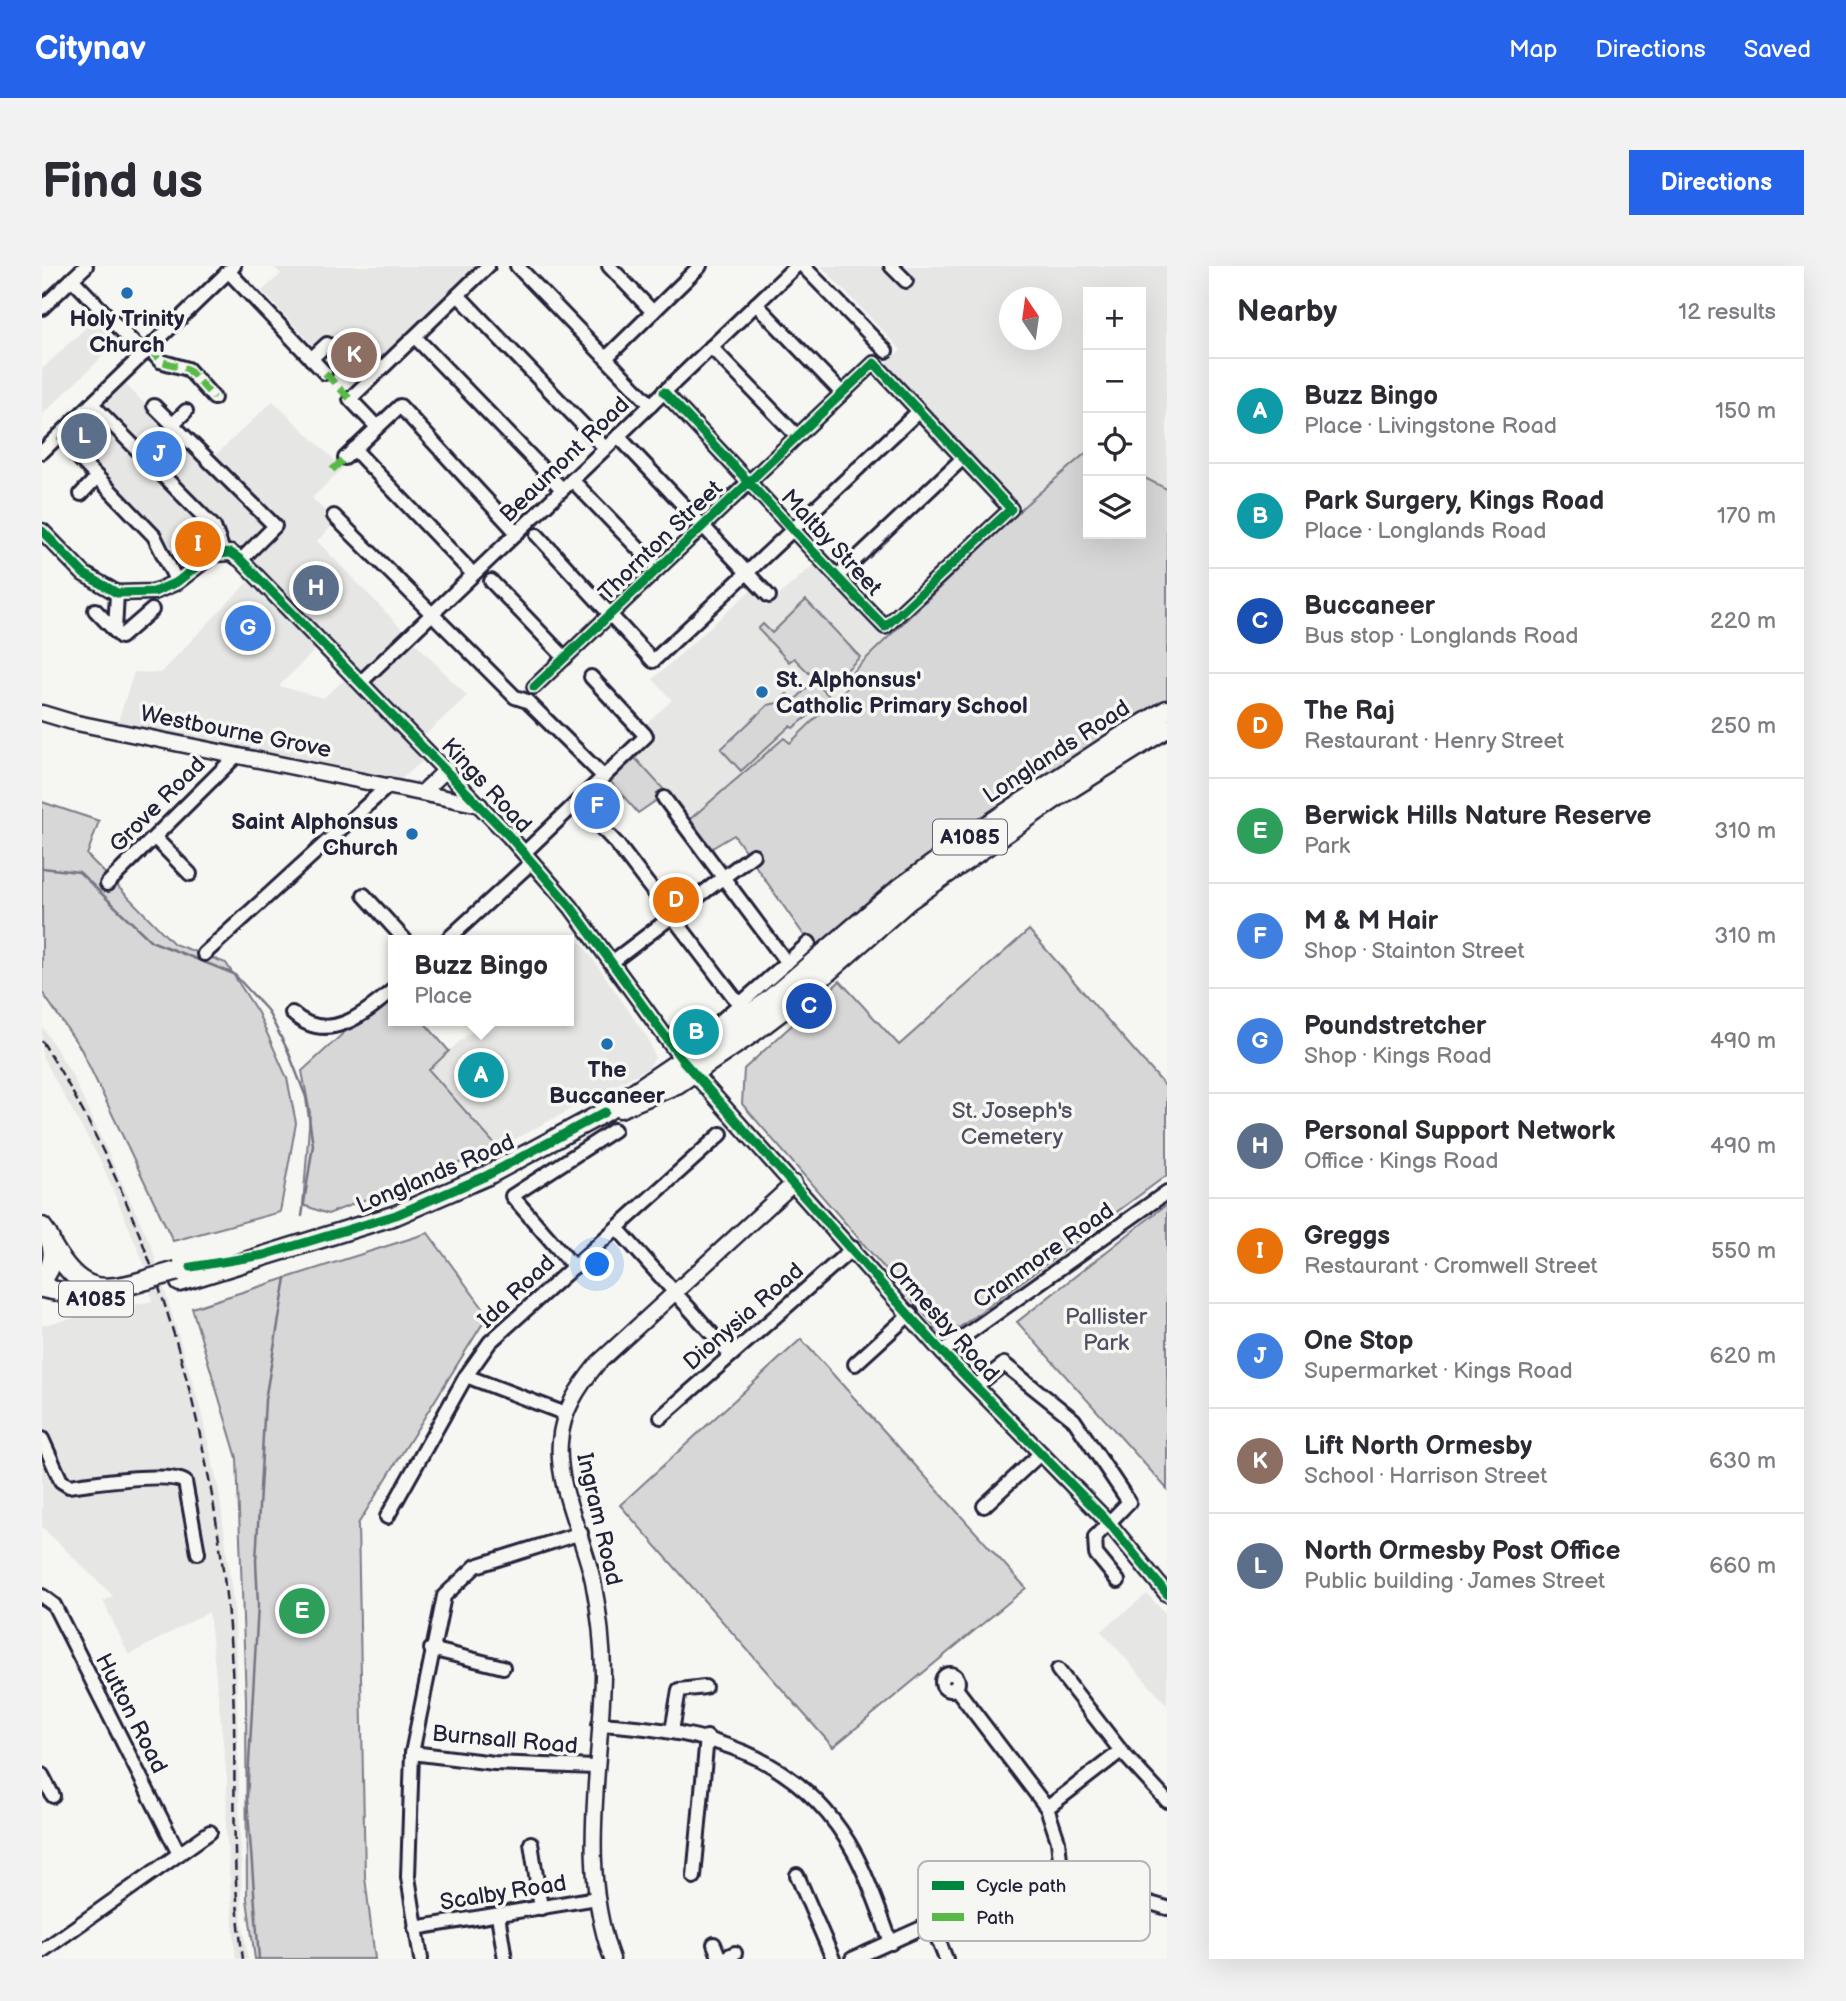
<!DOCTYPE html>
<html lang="en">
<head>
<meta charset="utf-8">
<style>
	:root { --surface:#fff; --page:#f2f2f3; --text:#2b2b33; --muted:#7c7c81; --line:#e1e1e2; --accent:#2563eb }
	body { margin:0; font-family:"Balsamiq Sans",sans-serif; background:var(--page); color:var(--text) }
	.controls { position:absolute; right:21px; top:21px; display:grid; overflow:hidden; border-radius:0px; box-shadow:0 7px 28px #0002 }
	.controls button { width:63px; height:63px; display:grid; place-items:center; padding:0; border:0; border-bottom:2px solid var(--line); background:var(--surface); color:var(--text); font:35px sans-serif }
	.compass { position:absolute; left:957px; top:21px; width:63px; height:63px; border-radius:50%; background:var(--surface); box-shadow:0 7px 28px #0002; rotate:347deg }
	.you { position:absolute; left:556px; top:999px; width:24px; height:24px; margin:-18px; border:5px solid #fff; border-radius:50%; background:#1a73e8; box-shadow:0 0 0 10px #1a73e833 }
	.badge { display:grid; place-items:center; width:46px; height:46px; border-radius:50%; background:var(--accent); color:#fff; font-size:23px; font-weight:700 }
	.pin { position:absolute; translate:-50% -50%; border:4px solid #fff; box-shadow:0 2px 7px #0006 }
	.popup { position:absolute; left:346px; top:669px; width:186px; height:91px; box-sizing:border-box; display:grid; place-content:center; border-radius:0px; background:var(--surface); filter:drop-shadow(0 2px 5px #0005); font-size:23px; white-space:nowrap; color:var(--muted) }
	.popup b { font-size:26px; color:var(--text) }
	.popup::after { content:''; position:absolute; left:50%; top:100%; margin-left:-14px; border:14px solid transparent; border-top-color:var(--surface) }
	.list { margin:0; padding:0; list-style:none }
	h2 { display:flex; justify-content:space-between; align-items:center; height:91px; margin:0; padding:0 28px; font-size:30px }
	h2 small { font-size:23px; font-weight:400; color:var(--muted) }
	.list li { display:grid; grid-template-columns:46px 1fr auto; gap:21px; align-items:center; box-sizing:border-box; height:105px; padding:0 28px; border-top:2px solid var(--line) }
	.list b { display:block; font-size:26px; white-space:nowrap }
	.list p { margin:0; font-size:23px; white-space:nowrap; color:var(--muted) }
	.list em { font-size:23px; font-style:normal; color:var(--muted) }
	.icon { flex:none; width:38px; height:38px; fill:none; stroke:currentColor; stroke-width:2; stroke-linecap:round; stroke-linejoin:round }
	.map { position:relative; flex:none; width:1125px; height:1693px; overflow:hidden; border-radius:0px }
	header { display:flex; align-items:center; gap:42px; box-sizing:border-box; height:98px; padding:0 35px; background:var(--accent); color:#fff }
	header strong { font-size:33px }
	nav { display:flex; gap:38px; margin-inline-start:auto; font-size:24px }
	.intro { display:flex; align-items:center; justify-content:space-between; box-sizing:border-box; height:168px; padding:0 42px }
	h1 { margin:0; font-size:49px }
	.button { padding:18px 32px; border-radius:0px; background:var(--accent); color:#fff; font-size:24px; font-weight:700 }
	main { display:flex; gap:42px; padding:0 42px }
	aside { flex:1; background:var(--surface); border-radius:0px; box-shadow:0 7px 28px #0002 }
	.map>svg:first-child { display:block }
	.built { fill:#e6e6e4; fill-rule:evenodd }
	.green { fill:#d7d7d7; stroke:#7c7c89; stroke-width:2 }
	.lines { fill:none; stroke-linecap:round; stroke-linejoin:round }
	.stream { stroke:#757583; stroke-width:2.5 }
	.minor-casing { stroke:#22223b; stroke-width:18 }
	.tertiary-casing { stroke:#22223b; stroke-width:19 }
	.primary-casing { stroke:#22223b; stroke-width:23 }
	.minor { stroke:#f6f6f2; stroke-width:12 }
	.tertiary { stroke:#f6f6f2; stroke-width:14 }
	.primary { stroke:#f6f6f2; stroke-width:18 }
	.rail { stroke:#22223b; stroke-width:2.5; stroke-dasharray:10 5; stroke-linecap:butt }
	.primary-bridge-casing { stroke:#22223b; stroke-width:23; stroke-linecap:butt }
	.primary-bridge { stroke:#f6f6f2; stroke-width:18 }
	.quiet { stroke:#58b947; stroke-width:7; stroke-dasharray:14 7; stroke-linecap:butt }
	.cycleway-casing { stroke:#f6f6f2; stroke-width:13 }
	.cycleway { stroke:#00873e; stroke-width:9 }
	.poi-dot { fill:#1f6fb2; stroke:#f6f6f2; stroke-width:2.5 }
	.labels { text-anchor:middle; stroke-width:7; stroke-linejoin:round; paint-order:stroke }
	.shield { fill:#f6f6f2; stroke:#626272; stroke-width:2 }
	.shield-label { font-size:21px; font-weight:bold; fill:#22223b }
	.poi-label { font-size:23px; font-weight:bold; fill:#22223b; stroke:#f6f6f2 }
	.street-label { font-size:23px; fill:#22223b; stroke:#f6f6f2 }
	.park-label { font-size:23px; fill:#4f4f62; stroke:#f6f6f2 }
	.key { fill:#f6f6f2; stroke:#b6b6bb; stroke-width:2 }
	.key-label { font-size:19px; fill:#22223b }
</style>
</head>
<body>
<header>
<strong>Citynav</strong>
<nav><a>Map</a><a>Directions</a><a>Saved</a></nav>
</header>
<div class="intro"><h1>Find us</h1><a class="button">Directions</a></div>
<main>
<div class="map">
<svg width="1125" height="1693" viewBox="0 0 1125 1693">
	<rect width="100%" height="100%" fill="#f6f6f2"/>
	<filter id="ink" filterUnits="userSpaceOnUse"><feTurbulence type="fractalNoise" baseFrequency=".0143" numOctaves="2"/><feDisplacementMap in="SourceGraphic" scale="14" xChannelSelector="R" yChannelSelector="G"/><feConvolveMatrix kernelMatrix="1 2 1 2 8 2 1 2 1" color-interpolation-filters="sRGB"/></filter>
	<g filter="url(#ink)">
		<g class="built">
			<path d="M 231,0 L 440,0 L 309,120 L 220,25 L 239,8 Z"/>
			<path d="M 779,0 L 1125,0 L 1125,223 L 1099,210 L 1099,26 L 1046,26 L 1046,185 L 981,241 L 842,99 L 859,84 ZM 968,32 L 1010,32 L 1010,74 L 968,74 Z"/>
			<path d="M 57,49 L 79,73 L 0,149 L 0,103 Z"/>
			<path d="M 83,118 L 163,199 L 231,135 L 301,202 L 270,232 L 294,256 L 275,275 L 425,430 L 383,469 L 197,284 L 182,276 L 146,297 L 27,173 Z"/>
			<path d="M 773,297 L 844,374 L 803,413 L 841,451 L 780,510 L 742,472 L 646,555 L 593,492 L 615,473 L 603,459 L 630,434 L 611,413 L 709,324 L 724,341 Z"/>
			<path d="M 206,316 L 274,383 L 237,420 L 281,432 L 302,414 L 382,494 L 359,513 L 240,494 L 177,493 L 70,474 L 92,406 L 118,407 Z"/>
			<path d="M 539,676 L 607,774 L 613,792 L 606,802 L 456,882 L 386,803 L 442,755 L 526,755 L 527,684 Z"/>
			<path d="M 0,760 L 29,807 L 109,979 L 158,1141 L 177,1225 L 193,1352 L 200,1653 L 206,1693 L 194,1693 L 193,1684 L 184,1564 L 185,1513 L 167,1346 L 87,1389 L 61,1335 L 71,1330 L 0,1261 L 0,1059 L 110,1035 L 104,1002 L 59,896 L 0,790 Z"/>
			<path d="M 1105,1328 L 1125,1349 L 1125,1439 L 1059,1365 Z"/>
		</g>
		<g class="green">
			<path d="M 1046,185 L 1046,268 L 1099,268 L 1099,210 L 1125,223 L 1125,433 C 997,505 887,592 773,685 L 692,569 L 667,584 L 646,555 L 742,472 L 748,477 L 808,419 L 803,413 L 981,241 Z"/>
			<path d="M 764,334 L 818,391 L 784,424 L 752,392 L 747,396 L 716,363 L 721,358 L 730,367 Z"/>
			<path d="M 772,415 L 789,432 L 751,462 L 748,460 L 699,505 L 679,483 L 726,439 L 735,437 L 745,428 L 752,435 Z"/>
			<path d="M 593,492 L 625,527 L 596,547 L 568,515 Z"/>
			<path d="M 0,536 L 57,555 L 45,589 L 132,678 L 184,697 L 216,747 L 245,812 L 254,857 L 238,946 L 131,975 L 39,783 L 0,726 Z"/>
			<path d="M 987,664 L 1125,822 L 1125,909 L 903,1072 L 700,838 L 702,803 L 798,715 L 857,779 Z"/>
			<path d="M 351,730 L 352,755 L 381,755 L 407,785 L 387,804 L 456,882 L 286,948 L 261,939 L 268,847 L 260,805 L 330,741 Z"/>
			<path d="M 1125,938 L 1125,1223 L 975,1056 Z"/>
			<path d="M 386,967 L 446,1049 L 316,1258 L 323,1611 L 333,1693 L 213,1693 L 205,1633 L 204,1433 L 195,1192 L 150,1042 Z"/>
			<path d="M 759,1073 L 984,1322 L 791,1481 L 578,1239 Z"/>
		</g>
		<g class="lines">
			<g class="stream">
				<path d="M 0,602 L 37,606 L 109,675 L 192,708 L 225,744 L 246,785 L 264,831 L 271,879 L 260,950"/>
				<path d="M 217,1693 L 205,1532 L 216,1339 L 214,1295 L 223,1134 L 244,1012"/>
			</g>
			<g class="minor-casing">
				<g id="minor">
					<path d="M 475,0 L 609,139"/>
					<path d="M 567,0 L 611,46"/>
					<path d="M 761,0 L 844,85"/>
					<path d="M 849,0 L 864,15"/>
					<path d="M 186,5 L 283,107"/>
					<path d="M 30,13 L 44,0"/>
					<path d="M 416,29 L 563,182"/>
					<path d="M 714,38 L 800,127"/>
					<path d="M 0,42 L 30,13 L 102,88"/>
					<path d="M 373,71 L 520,223"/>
					<path d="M 669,81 L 755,170"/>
					<path d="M 107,82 L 118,95 L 146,103 L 172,132"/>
					<path d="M 564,92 L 658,0"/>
					<path d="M 269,93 L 285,78"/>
					<path d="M 50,138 L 172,261 L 181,285"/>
					<path d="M 112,140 L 233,260 L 199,294"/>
					<path d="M 131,158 L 144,145"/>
					<path d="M 335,161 L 308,133 L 446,0"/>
					<path d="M 576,170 L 727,330"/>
					<path d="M 312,183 L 431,308"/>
					<path d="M 0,186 L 192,0"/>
					<path d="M 32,187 L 112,270 L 135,316"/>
					<path d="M 303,192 L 358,140 L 475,267"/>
					<path d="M 530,214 L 616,303"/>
					<path d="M 39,228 L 55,211"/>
					<path d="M 292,250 L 473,431 L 485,435 L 561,510"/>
					<path d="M 495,269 L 611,395 L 877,145"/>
					<path d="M 795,311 L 920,193"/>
					<path d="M 449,315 L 523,392"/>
					<path d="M 53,344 L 79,371 L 110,344"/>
					<path d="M 73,365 L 75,327"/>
					<path d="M 319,416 L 754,0"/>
					<path d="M 492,421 L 832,97 L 969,243 L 843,361 C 768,284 697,204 622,126"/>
					<path d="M 622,532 L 745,697"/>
					<path d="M 535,536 L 575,578 L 698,739"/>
					<path d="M 113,572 L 148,608"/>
					<path d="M 482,587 L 604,470 L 549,411"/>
					<path d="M 65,618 L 195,489"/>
					<path d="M 322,629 L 363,674"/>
					<path d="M 405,674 L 490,596"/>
					<path d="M 162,688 L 347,519"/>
					<path d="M 570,696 L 711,589"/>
					<path d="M 250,747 C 285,779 322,749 352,723"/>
					<path d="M 673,760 L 767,677"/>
					<path d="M 575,962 L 689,1089"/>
					<path d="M 532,1001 L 470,930 L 572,864"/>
					<path d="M 900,1086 L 1125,926"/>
					<path d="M 813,1098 L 869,1047"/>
					<path d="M 424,1110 L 524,1148"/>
					<path d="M 934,1120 L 962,1098 L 1032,1154 L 1087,1236 L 1053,1271 L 1054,1288 L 1076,1315"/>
					<path d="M 619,1151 L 811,982"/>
					<path d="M 0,1173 L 19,1215 L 27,1220 C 49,1217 126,1205 143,1216 L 156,1287"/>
					<path d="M 942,1240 L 999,1187"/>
					<path d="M 345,1251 L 424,1110 L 448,1076 L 679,868"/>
					<path d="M 0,1330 L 12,1339 L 137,1588"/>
					<path d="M 389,1383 L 461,1401"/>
					<path d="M 1016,1404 L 1079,1485 L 1125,1535"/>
					<circle cx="908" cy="1416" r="8"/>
					<path d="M 913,1421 L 1005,1542 L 1016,1575 L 1021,1621"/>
					<path d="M 557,1458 C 663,1464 758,1486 813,1588 C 828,1616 838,1647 849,1677"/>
					<path d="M 630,1465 L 637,1424 L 663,1421"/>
					<path d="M 370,1487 L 452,1497 L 553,1501"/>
					<path d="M 0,1509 L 11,1530"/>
					<path d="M 1005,1542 L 1079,1485"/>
					<path d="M 489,1577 L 499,1642"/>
					<path d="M 755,1609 L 791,1693"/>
					<path d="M 652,1611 L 665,1471"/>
					<path d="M 456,1649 L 463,1693"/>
					<path d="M 890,1659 L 904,1693"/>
					<path d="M 373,1662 L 555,1632"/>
					<path d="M 672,1678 L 678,1693"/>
					<path d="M 0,1685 L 168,1566"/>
					<path d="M 379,1693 L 366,1611 L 370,1487 L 402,1330 L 434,1300 L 539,1267"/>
					<path d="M 680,1693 L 693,1687"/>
					<path d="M 810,1693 C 873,1667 951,1622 1019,1621 C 1053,1621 1092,1632 1125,1642"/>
				</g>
			</g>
			<g class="tertiary-casing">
				<g id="tertiary">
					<path d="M 0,265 L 42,308 L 75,327 L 112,326 L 135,316 L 171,288 L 189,287 L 199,294 L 467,570 L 529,641 L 641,795 L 900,1086 L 1066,1256 L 1125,1328"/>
					<path d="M 0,447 L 30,456 L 438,539"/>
					<path d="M 380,527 L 405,503"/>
					<path d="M 570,1693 C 536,1600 559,1505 561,1410 C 561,1378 557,1345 551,1315 C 542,1272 514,1220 518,1176 C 520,1145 537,1120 556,1097 L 752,917"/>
				</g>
			</g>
			<g class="primary-casing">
				<g id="primary">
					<path d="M 578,842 L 635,818 L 709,768 L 754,734 L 867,634 L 1012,533 L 1125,462"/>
					<path d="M 0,961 C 15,979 14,997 0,1014"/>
					<path d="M 11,981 C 37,1025 57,1029 104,1014"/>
					<path d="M 138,1016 L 354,949 L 444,910 L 563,846 L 721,739 L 858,622 L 931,569 L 1079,471 L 1125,444"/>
					<path d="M 0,1022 L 60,1034"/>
				</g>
			</g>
			<use href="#minor" class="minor"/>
			<use href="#tertiary" class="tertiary"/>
			<use href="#primary" class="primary"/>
			<path class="rail" d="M 0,775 C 118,962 177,1183 190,1402 C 196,1499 187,1596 201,1693"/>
			<g class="primary-bridge-casing">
				<path id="primary-bridge" d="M 104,1014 L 135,1005"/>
			</g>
			<use href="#primary-bridge" class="primary-bridge"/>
			<g class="quiet">
				<path d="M 107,82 L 118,95 L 146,103 L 172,132"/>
				<path d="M 283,107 L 308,133"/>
				<path d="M 17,170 L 32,187"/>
				<path d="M 290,204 L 303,192"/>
			</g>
			<g class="cycleway-casing">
				<g id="cycleway">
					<path d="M 0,265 L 42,308 L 75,327 L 112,326 L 135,316 L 171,288 L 189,287 L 199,294 L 467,570 L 529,641 L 641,795 L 900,1086 L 1066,1256 L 1125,1328"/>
					<path d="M 492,421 L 832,97 L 969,243 L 843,361 C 768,284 697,204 622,126"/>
					<path d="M 149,1001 L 222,989 L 354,949 L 444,910 L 563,846"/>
				</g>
			</g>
			<use href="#cycleway" class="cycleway"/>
		</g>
	</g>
	<g class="poi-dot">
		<circle cx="85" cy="27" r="7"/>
		<circle cx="720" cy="426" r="7"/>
		<circle cx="370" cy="568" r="7"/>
		<circle cx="565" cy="778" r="7"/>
	</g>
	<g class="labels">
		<g class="shield">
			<rect x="891" y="553.5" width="74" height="35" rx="5"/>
			<rect x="17" y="1015.5" width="74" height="35" rx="5"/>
		</g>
		<g class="shield-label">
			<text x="928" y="578">A1085</text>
			<text x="54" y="1040">A1085</text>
		</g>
		<g class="poi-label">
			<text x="85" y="60">Holy Trinity<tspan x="85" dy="26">Church</tspan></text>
			<text x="734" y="421" text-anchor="start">St. Alphonsus'<tspan x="734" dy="26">Catholic Primary School</tspan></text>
			<text x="356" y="563" text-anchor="end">Saint Alphonsus<tspan x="356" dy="26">Church</tspan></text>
			<text x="565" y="811">The<tspan x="565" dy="26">Buccaneer</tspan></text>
		</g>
		<g class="street-label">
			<text transform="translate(522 193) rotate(-44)" y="8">Beaumont Road</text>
			<text transform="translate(618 274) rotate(-44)" y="8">Thornton Street</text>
			<text transform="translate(790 276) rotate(47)" y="8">Maltby Street</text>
			<text transform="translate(194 465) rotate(11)" y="8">Westbourne Grove</text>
			<text transform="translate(1014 485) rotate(-33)" y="8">Longlands Road</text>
			<text transform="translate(445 519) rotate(47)" y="8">Kings Road</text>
			<text transform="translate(115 538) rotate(-45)" y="8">Grove Road</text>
			<text transform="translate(393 907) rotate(-23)" y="8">Longlands Road</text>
			<text transform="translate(1001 989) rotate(-35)" y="8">Cranmore Road</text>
			<text transform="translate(474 1025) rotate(-43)" y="8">Ida Road</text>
			<text transform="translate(701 1050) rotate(-41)" y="8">Dionysia Road</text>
			<text transform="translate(902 1055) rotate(48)" y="8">Ormesby Road</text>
			<text transform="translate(558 1253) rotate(77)" y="8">Ingram Road</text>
			<text transform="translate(90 1447) rotate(63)" y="8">Hutton Road</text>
			<text transform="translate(463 1473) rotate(5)" y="8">Burnsall Road</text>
			<text transform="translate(461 1626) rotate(-9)" y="8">Scalby Road</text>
		</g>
		<g class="park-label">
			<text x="970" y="852">St. Joseph's<tspan x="970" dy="26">Cemetery</tspan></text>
			<text x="1064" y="1058">Pallister<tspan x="1064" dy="26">Park</tspan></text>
		</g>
	</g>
	<rect x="876" y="1595" width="232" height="80" rx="10" class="key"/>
	<rect x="890" y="1615" width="32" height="9" fill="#00873e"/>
	<rect x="890" y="1647" width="32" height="8" fill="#58b947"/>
	<g class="key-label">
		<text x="934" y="1626">Cycle path</text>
		<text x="934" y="1658">Path</text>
	</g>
</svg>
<div class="controls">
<button>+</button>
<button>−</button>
<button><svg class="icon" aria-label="locate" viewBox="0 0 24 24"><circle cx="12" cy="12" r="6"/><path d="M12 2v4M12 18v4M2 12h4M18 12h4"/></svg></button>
<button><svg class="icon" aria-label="layers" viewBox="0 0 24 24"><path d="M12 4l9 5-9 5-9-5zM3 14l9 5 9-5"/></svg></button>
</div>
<svg class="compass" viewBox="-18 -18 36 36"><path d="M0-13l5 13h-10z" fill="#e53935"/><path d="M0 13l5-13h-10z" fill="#7c7c81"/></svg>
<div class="you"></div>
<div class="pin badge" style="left:439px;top:809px;background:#0f9aa8">A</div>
<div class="popup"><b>Buzz Bingo</b>Place</div>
<div class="pin badge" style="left:654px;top:766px;background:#0f9aa8">B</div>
<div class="pin badge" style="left:767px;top:740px;background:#1a4fb4">C</div>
<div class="pin badge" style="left:634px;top:634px;background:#e8710a">D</div>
<div class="pin badge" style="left:260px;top:1345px;background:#2e9e5b">E</div>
<div class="pin badge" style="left:555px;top:540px;background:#3f7fe0">F</div>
<div class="pin badge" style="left:206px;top:362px;background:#3f7fe0">G</div>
<div class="pin badge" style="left:274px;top:322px;background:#5c6f8a">H</div>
<div class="pin badge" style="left:156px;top:278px;background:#e8710a">I</div>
<div class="pin badge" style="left:117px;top:188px;background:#3f7fe0">J</div>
<div class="pin badge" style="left:312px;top:89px;background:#8d6e63">K</div>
<div class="pin badge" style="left:42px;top:170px;background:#5c6f8a">L</div>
</div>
<aside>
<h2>Nearby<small>12 results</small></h2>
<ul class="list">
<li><span class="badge" style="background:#0f9aa8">A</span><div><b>Buzz Bingo</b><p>Place · Livingstone Road</p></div><em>150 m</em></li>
<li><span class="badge" style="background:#0f9aa8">B</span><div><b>Park Surgery, Kings Road</b><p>Place · Longlands Road</p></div><em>170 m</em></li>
<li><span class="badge" style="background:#1a4fb4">C</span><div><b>Buccaneer</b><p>Bus stop · Longlands Road</p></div><em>220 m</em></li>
<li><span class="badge" style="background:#e8710a">D</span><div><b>The Raj</b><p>Restaurant · Henry Street</p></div><em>250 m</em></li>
<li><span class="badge" style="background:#2e9e5b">E</span><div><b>Berwick Hills Nature Reserve</b><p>Park</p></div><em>310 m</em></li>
<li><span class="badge" style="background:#3f7fe0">F</span><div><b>M &amp; M Hair</b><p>Shop · Stainton Street</p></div><em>310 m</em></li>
<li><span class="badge" style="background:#3f7fe0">G</span><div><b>Poundstretcher</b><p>Shop · Kings Road</p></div><em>490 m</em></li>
<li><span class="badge" style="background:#5c6f8a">H</span><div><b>Personal Support Network</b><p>Office · Kings Road</p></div><em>490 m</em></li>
<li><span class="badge" style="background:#e8710a">I</span><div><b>Greggs</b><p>Restaurant · Cromwell Street</p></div><em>550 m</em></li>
<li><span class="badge" style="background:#3f7fe0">J</span><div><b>One Stop</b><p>Supermarket · Kings Road</p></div><em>620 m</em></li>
<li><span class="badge" style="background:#8d6e63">K</span><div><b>Lift North Ormesby</b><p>School · Harrison Street</p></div><em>630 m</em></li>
<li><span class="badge" style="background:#5c6f8a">L</span><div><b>North Ormesby Post Office</b><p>Public building · James Street</p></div><em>660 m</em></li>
</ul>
</aside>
</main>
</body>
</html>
